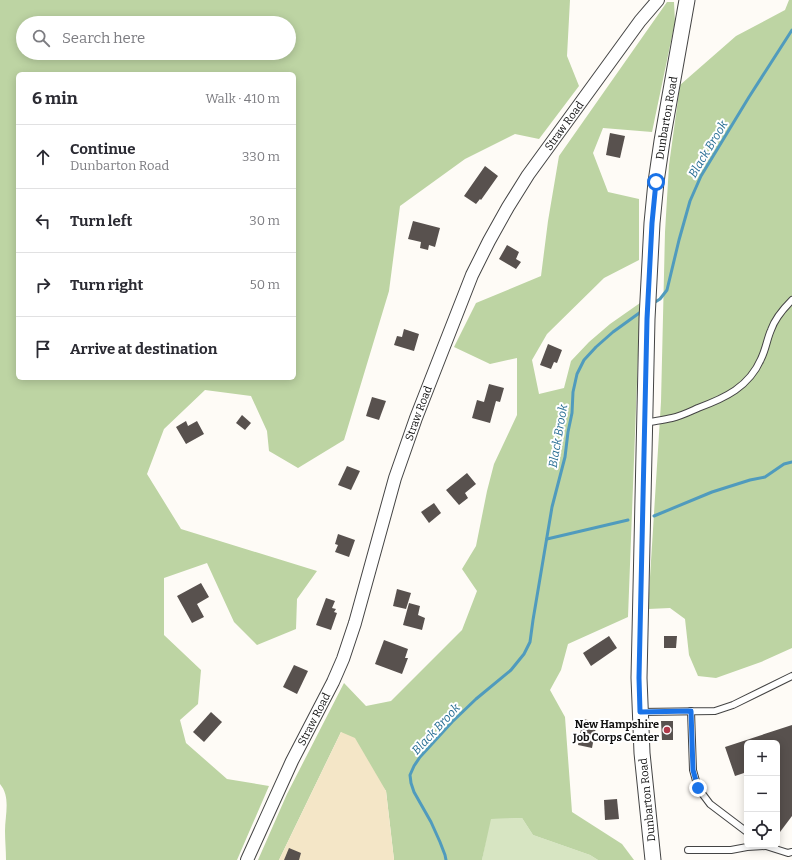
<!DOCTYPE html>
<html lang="en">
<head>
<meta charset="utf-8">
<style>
	:root { --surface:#fff; --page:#f7f7f7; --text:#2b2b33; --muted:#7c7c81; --line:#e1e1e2 }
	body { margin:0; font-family:Bitter,serif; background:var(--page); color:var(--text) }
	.controls { position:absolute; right:12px; bottom:12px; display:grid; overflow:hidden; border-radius:6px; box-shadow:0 2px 10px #0003 }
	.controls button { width:36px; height:36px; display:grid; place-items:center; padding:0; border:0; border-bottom:1px solid var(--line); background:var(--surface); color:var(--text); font:20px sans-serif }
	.stop { position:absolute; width:12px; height:12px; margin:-9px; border:3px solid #1a73e8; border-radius:50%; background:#fff }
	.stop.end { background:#1a73e8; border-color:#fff; box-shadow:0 1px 4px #0008 }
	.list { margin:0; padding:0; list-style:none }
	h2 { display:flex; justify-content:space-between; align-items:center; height:52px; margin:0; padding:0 16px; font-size:17px }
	h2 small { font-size:13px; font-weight:400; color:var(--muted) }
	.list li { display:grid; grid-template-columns:26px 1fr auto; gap:12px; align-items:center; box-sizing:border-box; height:64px; padding:0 16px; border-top:1px solid var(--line) }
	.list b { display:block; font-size:15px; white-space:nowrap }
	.list p { margin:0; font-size:13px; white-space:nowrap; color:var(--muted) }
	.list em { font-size:13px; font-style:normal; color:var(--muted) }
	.icon { flex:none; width:22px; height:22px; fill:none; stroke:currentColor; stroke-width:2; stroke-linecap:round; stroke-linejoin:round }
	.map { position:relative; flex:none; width:792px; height:860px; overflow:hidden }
	.search { position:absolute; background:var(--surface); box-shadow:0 2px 10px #0003; left:16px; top:16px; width:280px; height:44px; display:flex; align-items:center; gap:10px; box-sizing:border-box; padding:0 14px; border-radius:22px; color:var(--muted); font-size:15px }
	.panel { position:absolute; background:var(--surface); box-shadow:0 2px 10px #0003; left:16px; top:72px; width:280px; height:308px; border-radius:6px }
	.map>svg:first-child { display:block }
	.green { fill:#d7e5c2 }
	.forest { fill:#bdd4a3; fill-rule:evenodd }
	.sand { fill:#f4e6c7 }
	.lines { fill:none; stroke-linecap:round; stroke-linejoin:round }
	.stream { stroke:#509bbd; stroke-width:3 }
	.building { fill:#58514e }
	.service-casing { stroke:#444; stroke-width:8 }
	.minor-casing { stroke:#444; stroke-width:14 }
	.tertiary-casing { stroke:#444; stroke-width:17 }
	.service { stroke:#fff; stroke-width:6 }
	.minor { stroke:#fff; stroke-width:12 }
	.tertiary { stroke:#fff; stroke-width:15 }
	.route { stroke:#1a73e8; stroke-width:5 }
	.poi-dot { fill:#b03949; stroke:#fff; stroke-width:1.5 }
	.labels { text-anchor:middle; stroke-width:4; stroke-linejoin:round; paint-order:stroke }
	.street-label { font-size:11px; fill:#111; stroke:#fff }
	.poi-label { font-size:11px; font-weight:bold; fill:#111; stroke:#fff; text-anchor:end }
	.water-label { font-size:12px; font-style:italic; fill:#286e94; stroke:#fff }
</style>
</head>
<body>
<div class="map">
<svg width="792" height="860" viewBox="0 0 792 860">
	<rect width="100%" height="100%" fill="#fefbf6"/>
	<path class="green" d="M 522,818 L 533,835 L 590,855 L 598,860 L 482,860 L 490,819 Z"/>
	<g class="forest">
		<path d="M 0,0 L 570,0 L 567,56 L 579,86 L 539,139 L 515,134 L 465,159 L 400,206 L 389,291 L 344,440 L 298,468 L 269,451 L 267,431 L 251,396 L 205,390 L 164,429 L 147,474 L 181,529 L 317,571 L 297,599 L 296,629 L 257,645 L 234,622 L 207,563 L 164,578 L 164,635 L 201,670 L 198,704 L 180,720 L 186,743 L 227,779 L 269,786 L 237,860 L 6,860 C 6,850 5,841 5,831 C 5,815 11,797 0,784 ZM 23,23 L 289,23 L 289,53 L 23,53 ZM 18,74 L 294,74 L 294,378 L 18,378 Z"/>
		<path d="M 789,0 L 792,0 L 792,648 L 761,662 L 716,678 L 698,676 L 689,655 L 685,619 L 670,608 L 648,609 L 661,402 L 665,232 L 669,165 L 680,85 L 736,36 L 785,10 Z"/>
		<path d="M 667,2 L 674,2 L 675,22 L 652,132 L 603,128 L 593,153 L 608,192 L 639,199 L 639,260 L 604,278 L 547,334 L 532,360 L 539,394 L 564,388 L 571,361 L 589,342 L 610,324 L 640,303 L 628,617 L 568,644 L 561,670 L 550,690 L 565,717 L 572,812 L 622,844 L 634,860 L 598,860 L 590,855 L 533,835 L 522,818 L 491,819 L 482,860 L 394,860 L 386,791 L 341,732 L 279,860 L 258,860 L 287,794 L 344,683 L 366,706 L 391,701 L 462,630 L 477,591 L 462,569 L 476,546 L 487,491 L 494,464 L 517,415 L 517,358 L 490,364 L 454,347 L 476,303 L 541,276 L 548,221 L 559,156 Z"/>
	</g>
	<path class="sand" d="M 341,732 L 355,738 L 386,791 L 394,860 L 279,860 Z"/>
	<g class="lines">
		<g class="stream">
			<path d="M 652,304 L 660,299 L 667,290 L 679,240 L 690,201 L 701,176 L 749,97 L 792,30"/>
			<path d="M 654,516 L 712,492 L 750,480 L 765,477 L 784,464 L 792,462"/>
			<path d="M 547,539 L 628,520"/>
			<path d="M 446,860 L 445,855 L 440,842 L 431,822 L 414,792 L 411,783 L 410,775 L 414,766 L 420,757 L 452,722 L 476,699 L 511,670 L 524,654 L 530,642 L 533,620 L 552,507 L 565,457 L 568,432 L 572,413 L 573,392 L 577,374 L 584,360 L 596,347 L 613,332 L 642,311"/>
		</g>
	</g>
	<g class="building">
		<path d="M 610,133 L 625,136 L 620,158 L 606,155 Z"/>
		<path d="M 485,166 L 498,176 L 481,200 L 480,199 L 476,204 L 464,196 Z"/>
		<path d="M 413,221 L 440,228 L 435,247 L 429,245 L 428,250 L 420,248 L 421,242 L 408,239 Z"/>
		<path d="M 507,245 L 519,252 L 516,259 L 521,262 L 516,269 L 499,259 Z"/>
		<path d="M 404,329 L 419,334 L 414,351 L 394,345 L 397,336 L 402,337 Z"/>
		<path d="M 548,344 L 562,350 L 557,363 L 554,362 L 551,369 L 540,365 Z"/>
		<path d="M 489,384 L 504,388 L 500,402 L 496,401 L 490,423 L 472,418 L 477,400 L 484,402 Z"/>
		<path d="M 372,397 L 386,401 L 379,420 L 366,416 Z"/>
		<path d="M 242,415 L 251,423 L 245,430 L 236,423 Z"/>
		<path d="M 186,421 L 188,426 L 197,421 L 204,434 L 186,444 L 176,427 Z"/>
		<path d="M 347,466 L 360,471 L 351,490 L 338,485 Z"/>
		<path d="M 467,473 L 476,484 L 465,493 L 468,498 L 459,505 L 446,490 Z"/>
		<path d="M 434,503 L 441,513 L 429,523 L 421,512 Z"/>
		<path d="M 338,534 L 355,540 L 349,557 L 335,552 L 338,545 L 335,544 Z"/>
		<path d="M 201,583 L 209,597 L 197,604 L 204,617 L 192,623 L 177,596 Z"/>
		<path d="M 397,589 L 411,593 L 406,609 L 393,606 Z"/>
		<path d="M 326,598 L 335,601 L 332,608 L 336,609 L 334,612 L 337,613 L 331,630 L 316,625 Z"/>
		<path d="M 409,603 L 420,606 L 418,615 L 425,618 L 422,630 L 403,625 Z"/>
		<path d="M 609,636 L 617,648 L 591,666 L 583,653 Z"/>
		<path d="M 664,636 L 677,636 L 676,648 L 664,648 Z"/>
		<path d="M 384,640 L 408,649 L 405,658 L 408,658 L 402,674 L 375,664 Z"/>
		<path d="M 294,665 L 308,671 L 297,694 L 283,687 Z"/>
		<path d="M 211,712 L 222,722 L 204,742 L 193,732 Z"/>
		<path d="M 583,719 L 597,722 L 592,748 L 578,745 Z"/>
		<path d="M 661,721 L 673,721 L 673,740 L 662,740 Z"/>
		<path d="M 792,725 L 792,816 L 777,836 L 777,743 L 747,743 L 747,772 L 735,776 L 725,747 Z"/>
		<path d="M 617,799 L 619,819 L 605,820 L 604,800 Z"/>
		<path d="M 289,848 L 301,853 L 299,860 L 284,860 Z"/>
	</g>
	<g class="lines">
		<g class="service-casing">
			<g id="service">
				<path d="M 644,423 C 654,421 663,420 672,418 C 681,416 689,412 698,408 C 725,398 749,387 761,359 C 766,349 767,339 771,330 C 775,318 784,308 792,300"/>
				<path d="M 691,711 L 693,770 L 698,788 L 710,804 L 747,832"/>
				<path d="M 640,712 L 715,711 L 733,705 L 792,676"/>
				<path d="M 764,845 L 766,846 L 788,853 L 792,852"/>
				<path d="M 688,850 L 731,850 L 747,847 L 766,846"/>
			</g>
		</g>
		<g class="minor-casing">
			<g id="minor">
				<path id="s1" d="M 247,860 L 292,761 L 333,682 L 343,659 L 355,623 L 395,478 L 416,418 L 472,275 L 489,241 L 508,207 L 528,175 L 640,21 L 658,0"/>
			</g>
		</g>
		<g class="tertiary-casing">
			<g id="tertiary">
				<path id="s2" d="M 653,860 L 642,753 L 639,678 L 647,319 L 652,223 L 656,182 L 662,141 L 687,0"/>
			</g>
		</g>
		<use href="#service" class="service"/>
		<use href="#minor" class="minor"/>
		<use href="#tertiary" class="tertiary"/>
	</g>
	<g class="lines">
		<path class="route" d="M 656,182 L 652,223 L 647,319 L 639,678 L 640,712 L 691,711 L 693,770 L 698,788"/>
	</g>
	<circle class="poi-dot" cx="667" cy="730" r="4"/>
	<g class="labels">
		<g class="street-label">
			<text dy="4" stroke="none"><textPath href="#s2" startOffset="744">Dunbarton Road</textPath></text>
			<text dy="4" stroke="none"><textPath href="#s1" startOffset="804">Straw Road</textPath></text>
			<text dy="4" stroke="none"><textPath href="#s1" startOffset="480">Straw Road</textPath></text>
			<text dy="4" stroke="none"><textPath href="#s1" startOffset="156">Straw Road</textPath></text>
			<text transform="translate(647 800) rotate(-96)" y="4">Dunbarton Road</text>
		</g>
		<g class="poi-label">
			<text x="659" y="728">New Hampshire<tspan x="659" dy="13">Job Corps Center</tspan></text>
		</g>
		<g class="water-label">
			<text transform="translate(708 149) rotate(-59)" y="4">Black Brook</text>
			<text transform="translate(558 436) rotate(-80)" y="4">Black Brook</text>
			<text transform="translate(436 729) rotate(-47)" y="4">Black Brook</text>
		</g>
	</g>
</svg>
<div class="controls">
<button>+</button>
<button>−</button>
<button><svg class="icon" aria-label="locate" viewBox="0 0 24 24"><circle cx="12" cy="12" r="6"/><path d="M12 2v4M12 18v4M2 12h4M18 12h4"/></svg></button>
</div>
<div class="stop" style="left:656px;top:182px"></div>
<div class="stop end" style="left:698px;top:788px"></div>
<div class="search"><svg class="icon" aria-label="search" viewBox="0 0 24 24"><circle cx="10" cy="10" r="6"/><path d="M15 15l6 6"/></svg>Search here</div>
<section class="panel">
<h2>6 min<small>Walk · 410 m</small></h2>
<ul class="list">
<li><svg class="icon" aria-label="ahead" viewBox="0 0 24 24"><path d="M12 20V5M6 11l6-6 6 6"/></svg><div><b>Continue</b><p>Dunbarton Road</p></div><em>330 m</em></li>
<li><svg class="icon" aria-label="left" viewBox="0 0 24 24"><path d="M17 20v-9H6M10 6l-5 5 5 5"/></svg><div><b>Turn left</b></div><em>30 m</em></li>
<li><svg class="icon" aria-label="right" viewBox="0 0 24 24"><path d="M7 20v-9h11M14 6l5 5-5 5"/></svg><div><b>Turn right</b></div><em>50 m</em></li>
<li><svg class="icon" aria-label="arrive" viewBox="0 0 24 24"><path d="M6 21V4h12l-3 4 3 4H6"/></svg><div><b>Arrive at destination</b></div></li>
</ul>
</section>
</div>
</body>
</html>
